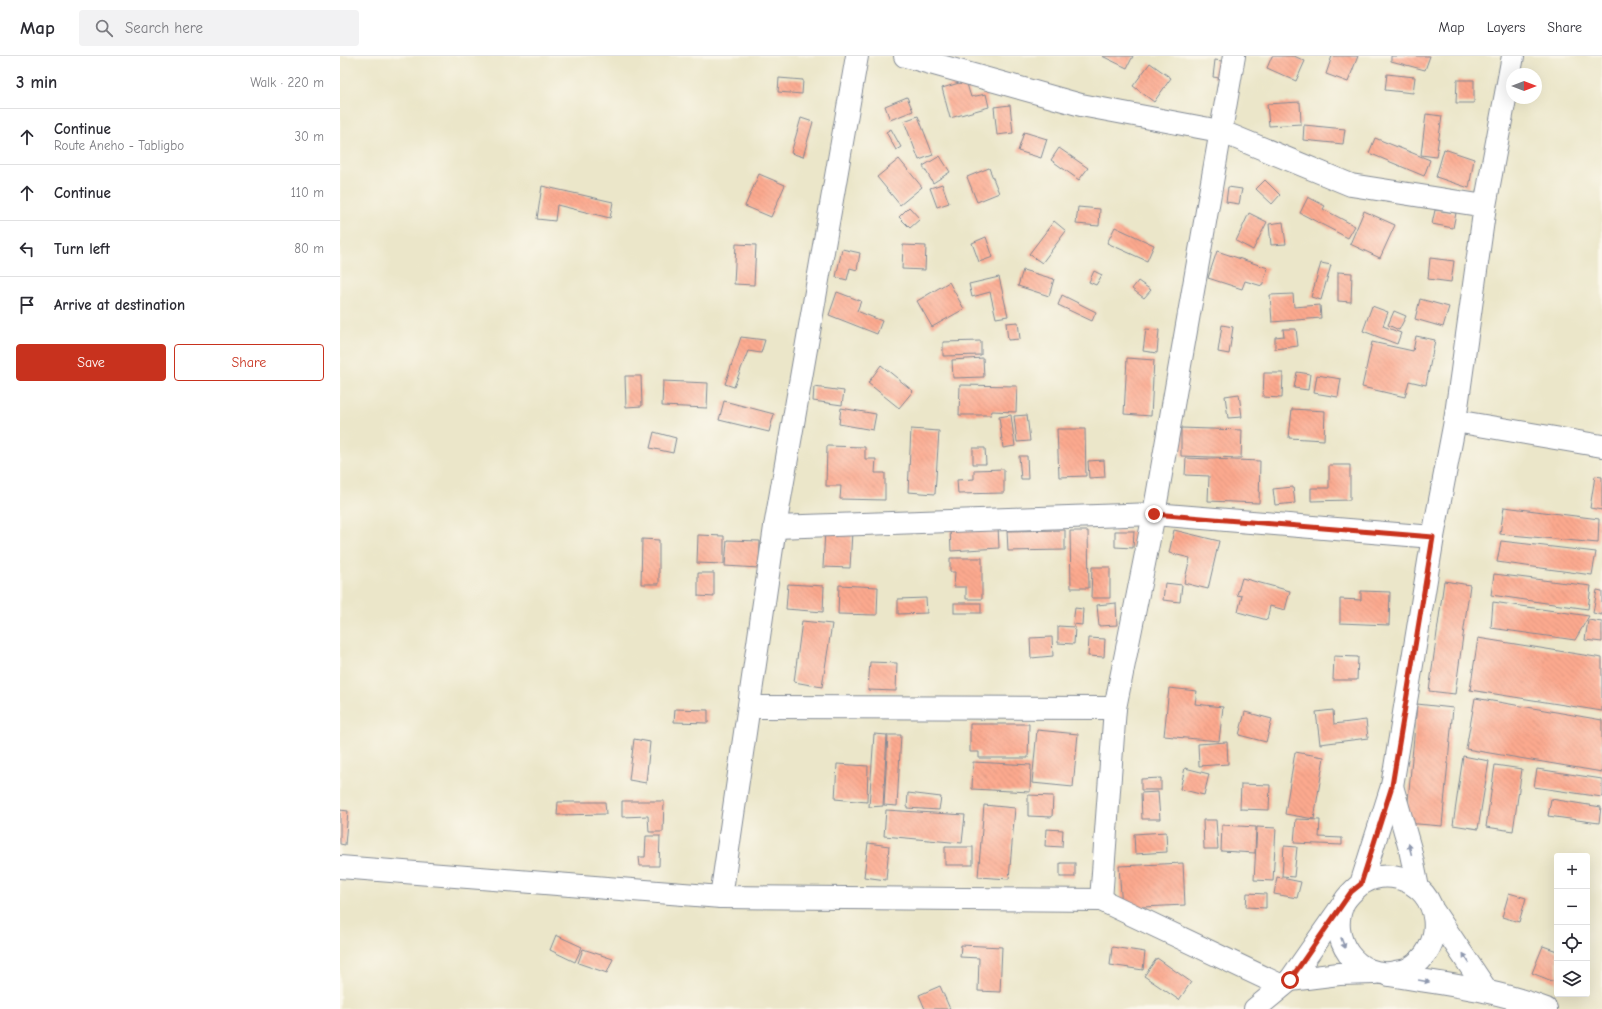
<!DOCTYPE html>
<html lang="en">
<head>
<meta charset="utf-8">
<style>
	:root { --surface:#fff; --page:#f2f2f3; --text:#2b2b33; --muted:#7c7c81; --line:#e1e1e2; --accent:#c8321e }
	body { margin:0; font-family:"Comic Neue",sans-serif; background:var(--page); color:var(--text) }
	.controls { position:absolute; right:12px; bottom:12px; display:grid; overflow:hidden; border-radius:4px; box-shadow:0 4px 16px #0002 }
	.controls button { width:36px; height:36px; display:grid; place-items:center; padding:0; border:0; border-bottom:1px solid var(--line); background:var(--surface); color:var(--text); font:20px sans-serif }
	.compass { position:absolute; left:1166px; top:12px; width:36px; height:36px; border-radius:50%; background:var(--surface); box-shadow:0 4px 16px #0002; rotate:90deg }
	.stop { position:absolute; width:12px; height:12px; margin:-9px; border:3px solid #c8321e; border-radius:50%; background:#fff }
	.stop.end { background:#c8321e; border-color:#fff; box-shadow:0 1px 4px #0008 }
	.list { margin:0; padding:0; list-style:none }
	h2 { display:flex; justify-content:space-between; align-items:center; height:52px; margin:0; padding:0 16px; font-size:17px }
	h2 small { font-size:13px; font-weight:400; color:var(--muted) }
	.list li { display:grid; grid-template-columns:26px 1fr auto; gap:12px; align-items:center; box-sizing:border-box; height:56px; padding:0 16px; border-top:1px solid var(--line) }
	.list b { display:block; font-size:15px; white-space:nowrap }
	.list p { margin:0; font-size:13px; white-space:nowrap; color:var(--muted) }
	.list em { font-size:13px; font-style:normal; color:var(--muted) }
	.actions { display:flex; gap:8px; padding:12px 16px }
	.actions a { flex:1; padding:9px 0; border:1px solid var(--accent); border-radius:4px; text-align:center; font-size:14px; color:var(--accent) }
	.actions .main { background:var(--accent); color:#fff }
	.icon { flex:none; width:22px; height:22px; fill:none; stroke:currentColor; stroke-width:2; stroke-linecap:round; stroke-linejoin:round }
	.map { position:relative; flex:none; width:1262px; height:953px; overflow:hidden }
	header { display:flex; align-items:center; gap:24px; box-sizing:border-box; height:56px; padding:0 20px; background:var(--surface); border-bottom:1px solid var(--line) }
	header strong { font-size:19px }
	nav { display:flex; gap:22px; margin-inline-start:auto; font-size:14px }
	.search { width:280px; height:36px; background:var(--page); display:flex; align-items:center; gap:10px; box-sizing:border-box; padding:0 14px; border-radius:4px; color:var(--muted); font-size:15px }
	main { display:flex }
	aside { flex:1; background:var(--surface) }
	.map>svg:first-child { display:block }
	.building { fill:url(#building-back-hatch) }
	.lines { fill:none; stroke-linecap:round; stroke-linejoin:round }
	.street-casing { stroke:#838a94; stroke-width:24 }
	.secondary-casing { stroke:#838a94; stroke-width:24 }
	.street { stroke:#fff; stroke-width:22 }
	.secondary { stroke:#fff; stroke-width:22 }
	.oneway { fill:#8d97ae }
	.route { stroke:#c8321e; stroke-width:5 }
</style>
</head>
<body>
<header>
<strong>Map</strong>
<div class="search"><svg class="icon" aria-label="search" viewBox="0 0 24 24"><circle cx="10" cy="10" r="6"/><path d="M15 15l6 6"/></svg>Search here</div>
<nav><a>Map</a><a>Layers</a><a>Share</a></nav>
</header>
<main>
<aside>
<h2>3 min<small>Walk · 220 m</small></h2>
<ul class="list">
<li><svg class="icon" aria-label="ahead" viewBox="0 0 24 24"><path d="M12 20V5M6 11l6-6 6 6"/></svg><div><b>Continue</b><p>Route Aneho - Tabligbo</p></div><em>30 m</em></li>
<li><svg class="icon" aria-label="ahead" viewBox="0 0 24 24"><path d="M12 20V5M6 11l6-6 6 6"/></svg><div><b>Continue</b></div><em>110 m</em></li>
<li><svg class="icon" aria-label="left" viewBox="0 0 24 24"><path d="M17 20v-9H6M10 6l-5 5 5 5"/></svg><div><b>Turn left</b></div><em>80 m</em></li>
<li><svg class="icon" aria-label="arrive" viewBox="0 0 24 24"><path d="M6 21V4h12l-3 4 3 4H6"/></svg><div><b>Arrive at destination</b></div></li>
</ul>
<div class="actions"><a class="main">Save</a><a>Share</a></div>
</aside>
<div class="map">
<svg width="1262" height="953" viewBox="0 0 1262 953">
	<defs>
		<pattern id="building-back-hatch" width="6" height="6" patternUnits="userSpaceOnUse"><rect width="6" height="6" fill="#fca98e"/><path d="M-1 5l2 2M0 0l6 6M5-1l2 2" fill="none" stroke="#d7927d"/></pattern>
	</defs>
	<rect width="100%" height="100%" fill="#fbf7ec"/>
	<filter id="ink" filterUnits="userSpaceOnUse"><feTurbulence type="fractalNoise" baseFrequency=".025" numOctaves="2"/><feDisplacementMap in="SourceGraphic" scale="8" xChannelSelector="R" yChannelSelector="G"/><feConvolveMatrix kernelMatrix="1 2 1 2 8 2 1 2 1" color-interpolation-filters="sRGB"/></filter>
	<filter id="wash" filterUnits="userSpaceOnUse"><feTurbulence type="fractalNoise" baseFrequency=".012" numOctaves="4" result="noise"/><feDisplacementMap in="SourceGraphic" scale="16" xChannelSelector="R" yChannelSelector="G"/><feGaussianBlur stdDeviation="0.9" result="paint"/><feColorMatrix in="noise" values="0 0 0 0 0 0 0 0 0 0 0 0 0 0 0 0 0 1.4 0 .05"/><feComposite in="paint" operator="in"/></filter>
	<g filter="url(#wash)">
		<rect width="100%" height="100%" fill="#ebe6c9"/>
		<g id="blocks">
			<g class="building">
				<path d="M 762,0 L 793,0 L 787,12 Z"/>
				<path d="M 932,0 L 954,0 L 965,5 L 956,25 L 927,12 Z"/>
				<path d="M 992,0 L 1018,0 L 1008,26 L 986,18 Z"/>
				<path d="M 1051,0 L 1090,0 L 1085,14 L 1051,5 Z"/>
				<path d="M 875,4 L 888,6 L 885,23 L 873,21 Z"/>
				<path d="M 810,7 L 831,22 L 814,46 L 793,30 Z"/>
				<path d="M 1047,18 L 1075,21 L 1073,37 L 1045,34 Z"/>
				<path d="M 439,22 L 463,24 L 462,38 L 438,36 Z"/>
				<path d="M 1117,24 L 1134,24 L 1134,47 L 1116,47 Z"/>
				<path d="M 626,25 L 631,41 L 646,38 L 649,51 L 610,62 L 602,32 Z"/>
				<path d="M 567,41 L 573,55 L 550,64 L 545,50 Z"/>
				<path d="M 960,46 L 961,68 L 929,70 L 927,48 Z"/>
				<path d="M 670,49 L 673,77 L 657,79 L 654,51 Z"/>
				<path d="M 1086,58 L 1102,60 L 1096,101 L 1081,99 Z"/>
				<path d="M 578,60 L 593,99 L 579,104 L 564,65 Z"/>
				<path d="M 461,62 L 473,66 L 463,101 L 451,97 Z"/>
				<path d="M 964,69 L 1005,73 L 1003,88 L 963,84 Z"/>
				<path d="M 551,73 L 561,91 L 556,94 L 546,76 Z"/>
				<path d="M 684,76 L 707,83 L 701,102 L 678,95 Z"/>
				<path d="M 1035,82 L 1090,104 L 1084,120 L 1029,97 Z"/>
				<path d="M 719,92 L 748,112 L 739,124 L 711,104 Z"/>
				<path d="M 1104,93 L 1134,103 L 1129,132 L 1096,121 Z"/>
				<path d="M 600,100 L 610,116 L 593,127 L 583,110 Z"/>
				<path d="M 559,103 L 582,131 L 560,149 L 537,121 Z"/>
				<path d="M 649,112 L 659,137 L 637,146 L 627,121 Z"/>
				<path d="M 419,118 L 445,129 L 431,161 L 405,150 Z"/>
				<path d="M 925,124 L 940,139 L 932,148 L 916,133 Z"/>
				<path d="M 602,128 L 609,147 L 597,151 L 590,132 Z"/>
				<path d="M 202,130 L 273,146 L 270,162 L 217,149 L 215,165 L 197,163 Z"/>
				<path d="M 888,131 L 902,133 L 899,148 L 886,146 Z"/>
				<path d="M 968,141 L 985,150 L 983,153 L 1015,170 L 1008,182 L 960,157 Z"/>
				<path d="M 569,151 L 580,163 L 570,172 L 559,161 Z"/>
				<path d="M 738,151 L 760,153 L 759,170 L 736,168 Z"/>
				<path d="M 1095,154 L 1116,157 L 1113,172 L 1092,168 Z"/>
				<path d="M 1024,155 L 1055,169 L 1040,202 L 1010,188 Z"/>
				<path d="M 909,157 L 927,166 L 913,194 L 896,185 Z"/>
				<path d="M 714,165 L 726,175 L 702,207 L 689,198 Z"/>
				<path d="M 943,166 L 946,188 L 931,189 L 929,168 Z"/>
				<path d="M 775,171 L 814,189 L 807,205 L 767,187 Z"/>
				<path d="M 646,181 L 653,201 L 639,206 L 632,187 Z"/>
				<path d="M 396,188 L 416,189 L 414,229 L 394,228 Z"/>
				<path d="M 563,189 L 586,190 L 585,214 L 562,213 Z"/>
				<path d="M 502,193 L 520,197 L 517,214 L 510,212 L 507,224 L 496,221 Z"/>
				<path d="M 877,195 L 928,212 L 922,230 L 905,225 L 902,233 L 868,222 Z"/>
				<path d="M 1090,202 L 1114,205 L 1111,226 L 1088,223 Z"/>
				<path d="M 981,207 L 991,209 L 981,244 L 971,241 Z"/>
				<path d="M 683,214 L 714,223 L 709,240 L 678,230 Z"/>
				<path d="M 754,215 L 762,219 L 756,229 L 749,226 Z"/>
				<path d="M 998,216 L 1012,217 L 1011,246 L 998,245 Z"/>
				<path d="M 659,221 L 668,260 L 656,262 L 650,236 L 632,241 L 629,228 Z"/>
				<path d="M 798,225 L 811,234 L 804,242 L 792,233 Z"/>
				<path d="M 609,226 L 624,253 L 592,271 L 577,245 Z"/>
				<path d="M 497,236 L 521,245 L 517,255 L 542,265 L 537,278 L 489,259 Z"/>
				<path d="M 953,238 L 954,251 L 980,249 L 981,262 L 932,266 L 930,239 Z"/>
				<path d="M 722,239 L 756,256 L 752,265 L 718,249 Z"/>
				<path d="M 1080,243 L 1109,251 L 1103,271 L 1075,263 Z"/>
				<path d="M 1032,250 L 1048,256 L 1043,270 L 1061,277 L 1057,288 L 1023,275 Z"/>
				<path d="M 1054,255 L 1066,260 L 1059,274 L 1048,269 Z"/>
				<path d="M 678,266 L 680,283 L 668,284 L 666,267 Z"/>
				<path d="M 882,269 L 893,271 L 889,298 L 878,296 Z"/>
				<path d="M 806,273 L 819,274 L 817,297 L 803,295 Z"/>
				<path d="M 943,273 L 956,273 L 958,290 L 935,293 L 935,281 L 944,280 Z"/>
				<path d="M 1076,280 L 1095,284 L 1086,329 L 1069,325 L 1065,341 L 1022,331 L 1032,286 L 1073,295 Z"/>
				<path d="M 401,281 L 425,284 L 421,297 L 408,295 L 394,331 L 385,328 Z"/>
				<path d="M 641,285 L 641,299 L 603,300 L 603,286 Z"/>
				<path d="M 643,302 L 644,321 L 613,322 L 612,304 Z"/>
				<path d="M 787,302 L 814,304 L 811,360 L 784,358 Z"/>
				<path d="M 541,309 L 573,335 L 559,352 L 528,327 Z"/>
				<path d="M 957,316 L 970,318 L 968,334 L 954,332 Z"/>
				<path d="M 924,317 L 943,317 L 942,342 L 923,341 Z"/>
				<path d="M 977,319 L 1001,323 L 998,341 L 974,337 Z"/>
				<path d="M 285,320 L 301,320 L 302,350 L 286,351 Z"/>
				<path d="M 323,325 L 368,327 L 367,352 L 322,350 Z"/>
				<path d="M 620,329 L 677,330 L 676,356 L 652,355 L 651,359 L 619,359 Z"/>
				<path d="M 474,331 L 504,335 L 502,349 L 473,345 Z"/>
				<path d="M 899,338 L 902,361 L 888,362 L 885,340 Z"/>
				<path d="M 384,345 L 434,358 L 429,376 L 379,364 Z"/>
				<path d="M 501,352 L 536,358 L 533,374 L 499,368 Z"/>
				<path d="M 952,353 L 985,355 L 984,384 L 949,382 Z"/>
				<path d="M 671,359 L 675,390 L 663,392 L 659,361 Z"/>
				<path d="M 687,359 L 690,385 L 677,386 L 674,360 Z"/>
				<path d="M 841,372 L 902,374 L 901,402 L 841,400 Z"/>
				<path d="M 571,373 L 599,375 L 595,438 L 568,436 Z"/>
				<path d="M 717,373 L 745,373 L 746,420 L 719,421 Z"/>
				<path d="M 314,376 L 336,382 L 333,397 L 310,392 Z"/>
				<path d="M 487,390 L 525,391 L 525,403 L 536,403 L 535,417 L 545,417 L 545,444 L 500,443 L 501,430 L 486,430 Z"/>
				<path d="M 633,392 L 645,392 L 646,408 L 633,408 Z"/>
				<path d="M 679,400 L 687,400 L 688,423 L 681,423 Z"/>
				<path d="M 846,402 L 920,405 L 919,447 L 868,445 L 869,420 L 845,419 Z"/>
				<path d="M 764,404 L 765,421 L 749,422 L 748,405 Z"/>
				<path d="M 989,409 L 1010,409 L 1010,444 L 971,445 L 971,432 L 989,432 Z"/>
				<path d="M 664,413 L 664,437 L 618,438 L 617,424 L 634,423 L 634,414 Z"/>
				<path d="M 1255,420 L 1262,421 L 1262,454 L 1250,452 Z"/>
				<path d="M 953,431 L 955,447 L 935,449 L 933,433 Z"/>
				<path d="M 1164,451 L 1259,463 L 1258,487 L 1160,478 Z"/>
				<path d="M 658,470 L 659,492 L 611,495 L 610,472 Z"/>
				<path d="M 485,474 L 512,475 L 510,512 L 483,511 Z"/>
				<path d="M 725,474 L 725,494 L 668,495 L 667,475 Z"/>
				<path d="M 834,474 L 879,485 L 868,533 L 844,527 L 850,502 L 829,497 Z"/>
				<path d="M 730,475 L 748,475 L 749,532 L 731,532 Z"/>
				<path d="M 775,475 L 794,475 L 793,492 L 775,491 Z"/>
				<path d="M 358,479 L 384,480 L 384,508 L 357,507 Z"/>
				<path d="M 302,483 L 319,484 L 319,528 L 301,528 Z"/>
				<path d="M 387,484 L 420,485 L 419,512 L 385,510 Z"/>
				<path d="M 1161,485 L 1256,496 L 1252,519 L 1157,506 Z"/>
				<path d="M 610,502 L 642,502 L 642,543 L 626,543 L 626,531 L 614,531 L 615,516 L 610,516 Z"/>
				<path d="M 752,511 L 770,511 L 770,542 L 751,542 Z"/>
				<path d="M 358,517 L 374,517 L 374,541 L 358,540 Z"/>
				<path d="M 1154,518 L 1251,530 L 1248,553 L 1151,539 Z"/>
				<path d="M 902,522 L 950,535 L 945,554 L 930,550 L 927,564 L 898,556 L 902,540 L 897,539 Z"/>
				<path d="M 1104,525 L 1130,529 L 1115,638 L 1089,635 Z"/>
				<path d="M 825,527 L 842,529 L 840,546 L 823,544 Z"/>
				<path d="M 448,528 L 484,530 L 483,556 L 446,553 Z"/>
				<path d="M 499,529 L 538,531 L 537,559 L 498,558 Z"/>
				<path d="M 1257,534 L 1262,535 L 1262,559 L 1253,557 Z"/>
				<path d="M 1021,535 L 1050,536 L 1049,569 L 1000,567 L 1000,543 L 1021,544 Z"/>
				<path d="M 586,542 L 587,557 L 558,558 L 558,543 Z"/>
				<path d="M 1153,546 L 1249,560 L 1235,584 L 1151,572 Z"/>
				<rect x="614" y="547" width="27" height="10"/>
				<path d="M 776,547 L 777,569 L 759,570 L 757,549 Z"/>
				<path d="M 735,552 L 743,553 L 742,569 L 733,568 Z"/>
				<path d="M 1248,564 L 1262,566 L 1262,586 L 1245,584 Z"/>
				<path d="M 462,565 L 492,568 L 482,631 L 454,626 Z"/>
				<path d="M 718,570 L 735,571 L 734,588 L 718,587 Z"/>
				<path d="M 712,581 L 713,600 L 691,602 L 690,582 Z"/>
				<path d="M 749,582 L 765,583 L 764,601 L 748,600 Z"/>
				<path d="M 1138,582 L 1262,602 L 1262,655 L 1130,634 Z"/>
				<path d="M 994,600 L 1018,601 L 1017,624 L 993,624 Z"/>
				<path d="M 530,606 L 557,607 L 556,635 L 528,634 Z"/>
				<path d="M 829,632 L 857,635 L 855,648 L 883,651 L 879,685 L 824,680 Z"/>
				<path d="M 1135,642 L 1262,664 L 1262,716 L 1126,693 Z"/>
				<path d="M 1077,648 L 1113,652 L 1102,770 L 1066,767 Z"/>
				<path d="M 335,653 L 368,654 L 368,667 L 334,666 Z"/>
				<path d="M 993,654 L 994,668 L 1026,664 L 1028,682 L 980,688 L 976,656 Z"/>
				<path d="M 905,656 L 932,663 L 926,686 L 899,679 Z"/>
				<path d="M 630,668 L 689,668 L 688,702 L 639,702 L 639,696 L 630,696 Z"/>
				<path d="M 697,674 L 738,678 L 733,731 L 692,727 Z"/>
				<path d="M 534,678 L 547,679 L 543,750 L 529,751 Z"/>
				<path d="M 548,679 L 561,679 L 557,750 L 544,749 Z"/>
				<path d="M 294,683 L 310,686 L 306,727 L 289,724 Z"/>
				<path d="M 887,686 L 888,708 L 859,710 L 858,688 Z"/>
				<path d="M 955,696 L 984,701 L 974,763 L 945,758 Z"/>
				<path d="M 1123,700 L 1149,705 L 1138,773 L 1113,769 Z"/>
				<path d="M 633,706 L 691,709 L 690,736 L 632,733 Z"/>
				<path d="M 497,708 L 528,710 L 527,746 L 495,743 Z"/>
				<path d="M 1155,709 L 1182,713 L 1173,775 L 1146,771 Z"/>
				<path d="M 845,712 L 869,718 L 864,739 L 840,733 Z"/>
				<path d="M 1197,713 L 1262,723 L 1262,741 L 1194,731 Z"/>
				<path d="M 821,722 L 821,734 L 801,734 L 801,723 Z"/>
				<path d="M 901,728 L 930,729 L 929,754 L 900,753 Z"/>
				<path d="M 818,736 L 820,763 L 802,763 L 801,737 Z"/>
				<path d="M 568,737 L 601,741 L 599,754 L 567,752 Z"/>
				<path d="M 688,739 L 713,740 L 712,761 L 688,760 Z"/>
				<path d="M 1211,743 L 1261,751 L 1259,767 L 1208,760 Z"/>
				<path d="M 282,745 L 324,745 L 323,776 L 309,776 L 308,760 L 282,761 Z"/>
				<path d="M 218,746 L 265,746 L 266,758 L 217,759 Z"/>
				<path d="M 644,749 L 675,752 L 669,823 L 638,821 Z"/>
				<path d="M 0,754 L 8,755 L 5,789 L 0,788 Z"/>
				<path d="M 546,754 L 625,759 L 622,787 L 544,780 Z"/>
				<path d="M 956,763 L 980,764 L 979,781 L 1002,782 L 1002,789 L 954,787 Z"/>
				<path d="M 863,764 L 876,764 L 878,793 L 864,793 Z"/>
				<path d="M 882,769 L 916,771 L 915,797 L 881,795 Z"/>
				<path d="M 917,771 L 936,772 L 933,825 L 914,824 Z"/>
				<path d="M 706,773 L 723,774 L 722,791 L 705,790 Z"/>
				<path d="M 826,776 L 827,796 L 795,798 L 794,778 Z"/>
				<path d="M 306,780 L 320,780 L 319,810 L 300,810 L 299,801 L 305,801 Z"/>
				<path d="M 528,787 L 549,790 L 546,824 L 524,821 Z"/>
				<path d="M 944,790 L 957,791 L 954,821 L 942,820 Z"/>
				<rect x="605" y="791" width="28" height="18"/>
				<rect x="720" y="807" width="15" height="14"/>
				<path d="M 843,807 L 845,849 L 782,852 L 779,810 Z"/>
				<path d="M 937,821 L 961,826 L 957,842 L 934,838 Z"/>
				<path d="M 907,837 L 926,838 L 926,852 L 906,851 Z"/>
				<path d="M 1169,837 L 1186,842 L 1179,866 L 1162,861 Z"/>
				<path d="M 216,879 L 242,891 L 235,906 L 210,894 Z"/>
				<path d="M 621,889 L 662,891 L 660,936 L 638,935 L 639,902 L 620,901 Z"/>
				<path d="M 1203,890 L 1217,895 L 1217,927 L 1192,917 Z"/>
				<path d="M 772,891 L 805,896 L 803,914 L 770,909 Z"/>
				<path d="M 243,893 L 273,903 L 267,917 L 238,907 Z"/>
				<path d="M 817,902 L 851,926 L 839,944 L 804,920 Z"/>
				<path d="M 600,930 L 610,953 L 585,953 L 579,939 Z"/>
			</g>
		</g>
	</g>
	<g filter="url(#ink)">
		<use href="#blocks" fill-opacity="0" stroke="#838a94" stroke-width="1"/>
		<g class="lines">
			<g class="street-casing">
				<g id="street">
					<path d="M 565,0 L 741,49 L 880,75 L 1011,129 L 1145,150"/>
					<path d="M 1115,365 L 1262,390"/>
					<path d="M 435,471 L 814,458 L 1093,481"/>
					<path d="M 409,651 L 775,652"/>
					<path d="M 0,811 L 381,841 L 761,844 L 942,930"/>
					<path d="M 381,841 L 435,471 L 517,0"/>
					<path d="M 761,844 L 775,652 L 814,458 L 894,0"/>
				</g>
			</g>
			<g class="secondary-casing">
				<g id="secondary">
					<path d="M 1052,730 L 1070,793 L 1078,832"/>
					<path d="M 1021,828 C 1025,826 1030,823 1034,822 C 1042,820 1051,820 1058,822 C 1102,833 1108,892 1068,913 C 1065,915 1060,915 1056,916 C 1017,925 986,882 1004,846 C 1009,838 1014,834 1021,828 L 1052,730 L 1093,481 L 1115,365 L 1145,150 L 1173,0"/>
					<path d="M 1094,856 L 1147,935"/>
					<path d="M 1049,919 C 1102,928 1156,933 1206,953"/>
					<path d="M 950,924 L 999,918 L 1034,917"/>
					<path d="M 915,953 L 950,924 L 1001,851"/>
				</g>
			</g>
			<use href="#street" class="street"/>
			<use href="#secondary" class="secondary"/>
		</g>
		<defs><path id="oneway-solid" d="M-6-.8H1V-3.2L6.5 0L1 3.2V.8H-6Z"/></defs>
		<g class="oneway">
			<use href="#oneway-solid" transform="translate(1070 793) rotate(-104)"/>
			<use href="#oneway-solid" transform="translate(1003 887) rotate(69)"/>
			<use href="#oneway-solid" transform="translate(1126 902) rotate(-123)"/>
			<use href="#oneway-solid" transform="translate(1084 925) rotate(10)"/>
		</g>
	</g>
	<g class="lines" filter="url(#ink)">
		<path class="route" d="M 814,458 L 1093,481 L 1052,730 L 1021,828 L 1011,836 L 950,924"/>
	</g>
</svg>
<div class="controls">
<button>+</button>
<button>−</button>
<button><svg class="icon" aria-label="locate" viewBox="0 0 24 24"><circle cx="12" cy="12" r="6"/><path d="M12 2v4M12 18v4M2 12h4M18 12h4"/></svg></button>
<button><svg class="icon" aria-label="layers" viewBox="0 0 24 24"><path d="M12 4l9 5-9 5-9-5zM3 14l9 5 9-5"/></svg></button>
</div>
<svg class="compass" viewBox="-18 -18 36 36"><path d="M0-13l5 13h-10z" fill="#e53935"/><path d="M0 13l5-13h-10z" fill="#7c7c81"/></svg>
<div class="stop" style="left:950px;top:924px"></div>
<div class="stop end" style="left:814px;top:458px"></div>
</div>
</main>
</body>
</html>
